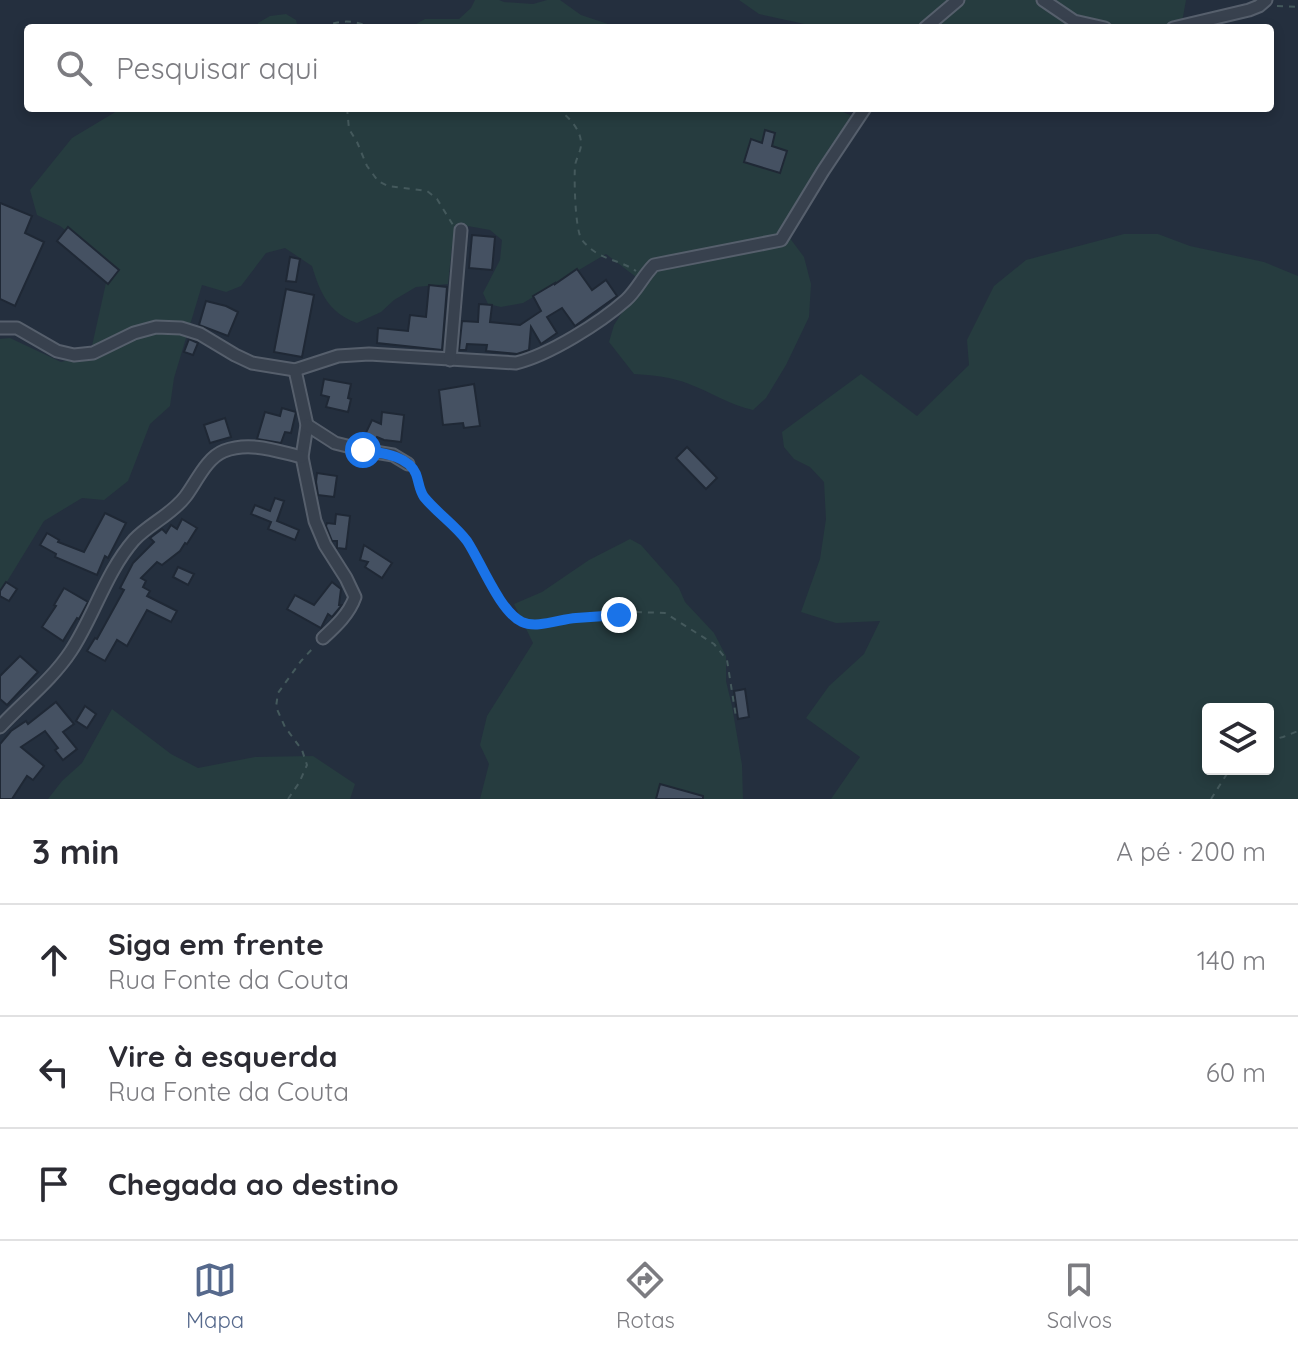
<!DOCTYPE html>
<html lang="pt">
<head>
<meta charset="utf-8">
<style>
	:root { --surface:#fff; --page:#f7f7f7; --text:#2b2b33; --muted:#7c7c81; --line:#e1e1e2; --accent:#56698c }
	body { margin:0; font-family:Quicksand,sans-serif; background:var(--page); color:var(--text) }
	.controls { position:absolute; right:24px; bottom:24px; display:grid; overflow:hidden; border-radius:8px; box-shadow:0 4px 12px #0003 }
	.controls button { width:72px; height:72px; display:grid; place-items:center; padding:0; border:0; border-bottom:2px solid var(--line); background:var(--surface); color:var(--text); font:40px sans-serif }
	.stop { position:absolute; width:24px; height:24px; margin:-18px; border:6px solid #1a73e8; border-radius:50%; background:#fff }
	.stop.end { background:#1a73e8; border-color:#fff; box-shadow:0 2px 8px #0008 }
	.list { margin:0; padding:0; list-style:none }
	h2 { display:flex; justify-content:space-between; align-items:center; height:104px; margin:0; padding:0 32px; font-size:34px }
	h2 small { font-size:26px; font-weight:400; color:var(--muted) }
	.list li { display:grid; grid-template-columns:52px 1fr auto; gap:24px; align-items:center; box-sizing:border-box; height:112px; padding:0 32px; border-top:2px solid var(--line) }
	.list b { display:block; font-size:30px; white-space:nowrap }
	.list p { margin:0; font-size:26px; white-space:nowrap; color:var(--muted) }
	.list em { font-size:26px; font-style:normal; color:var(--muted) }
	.icon { flex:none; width:44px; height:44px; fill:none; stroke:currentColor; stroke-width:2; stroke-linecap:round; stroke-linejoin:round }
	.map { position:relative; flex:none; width:1298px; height:799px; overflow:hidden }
	.search { position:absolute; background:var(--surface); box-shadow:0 4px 12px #0003; left:24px; right:24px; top:24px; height:88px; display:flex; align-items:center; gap:20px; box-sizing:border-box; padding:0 28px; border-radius:8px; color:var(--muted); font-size:30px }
	.sheet { height:440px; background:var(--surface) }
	nav { display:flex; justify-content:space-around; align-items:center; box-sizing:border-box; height:112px; border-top:2px solid var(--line); background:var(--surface); font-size:22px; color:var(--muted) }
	nav a { display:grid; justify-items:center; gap:4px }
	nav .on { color:var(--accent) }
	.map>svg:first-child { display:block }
	.green { fill:#263c3f; fill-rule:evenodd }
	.building { fill:#455162; stroke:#1f2835; stroke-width:2 }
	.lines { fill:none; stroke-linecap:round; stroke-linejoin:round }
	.street-casing { stroke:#565f6c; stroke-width:15 }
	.path { stroke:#44595c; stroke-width:2; stroke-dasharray:6 6; stroke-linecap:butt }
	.street { stroke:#38414e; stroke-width:11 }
	.route { stroke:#1a73e8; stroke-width:10 }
</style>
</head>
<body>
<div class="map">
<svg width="1298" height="799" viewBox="0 0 1298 799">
	<rect width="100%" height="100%" fill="#242f3e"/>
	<g class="green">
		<path d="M 475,0 L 499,0 L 504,2 L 533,4 L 547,0 L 560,0 L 581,15 L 620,28 L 409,28 L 425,19 L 459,19 L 471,8 Z"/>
		<path d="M 739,0 L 1186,0 L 1181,28 L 823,28 L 759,14 Z"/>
		<path d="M 286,14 L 296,20 L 298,28 L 258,28 L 258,23 L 270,16 Z"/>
		<path d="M 122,108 L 834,108 L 857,118 L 829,148 L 824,168 L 789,237 L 804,257 L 811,284 L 809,317 L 786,365 L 766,398 L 753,410 C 730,405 711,392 689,384 C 672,377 652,375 634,374 L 609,342 L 614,325 L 639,286 L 636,277 L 606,254 L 523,303 L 501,307 L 488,304 L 483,293 L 500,260 L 502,240 L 490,230 L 468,226 L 452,246 L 448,284 L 416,287 L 394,300 L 381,312 L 357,323 C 329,313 320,293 312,266 L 285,248 L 266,253 L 241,286 L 226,292 L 202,285 L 174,378 L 170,406 L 150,424 L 128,481 L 104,500 L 82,498 L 44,521 L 0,593 L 0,339 L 10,338 L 61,362 L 77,358 L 92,346 L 110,265 L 60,226 L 37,215 L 30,190 L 72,138 Z"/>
		<path d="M 1124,234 L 1158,234 L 1190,246 L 1264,262 L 1298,276 L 1298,799 L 831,799 L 860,757 L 806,718 L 829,686 L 864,654 L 880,621 L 836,623 L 801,612 L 820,559 L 826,519 L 824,482 L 810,467 L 794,459 L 784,447 L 782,432 L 861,374 L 917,416 L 969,365 L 967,340 L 994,286 L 1026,260 ZM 1208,709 L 1268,709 L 1268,769 L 1208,769 Z"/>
		<path d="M 630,539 L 641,545 L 679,588 L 685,602 L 714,633 L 726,656 L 726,681 L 732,706 L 742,765 L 743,799 L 480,799 L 489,764 L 480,745 L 487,716 L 533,643 L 514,604 L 542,592 L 589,560 Z"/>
		<path d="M 112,709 L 171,754 L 198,768 L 255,757 L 313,756 L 355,784 L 350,799 L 48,799 L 62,781 L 82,763 Z"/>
	</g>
	<g class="building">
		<path d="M 765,130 L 775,133 L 772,146 L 787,151 L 780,173 L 744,162 L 751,139 L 762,143 Z"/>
		<path d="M 0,203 L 32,216 L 25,233 L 44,242 L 15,306 L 0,299 Z"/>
		<path d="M 68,227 L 119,270 L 108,284 L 57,241 Z"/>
		<path d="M 472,235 L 495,237 L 492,270 L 469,268 Z"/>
		<path d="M 290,257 L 300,259 L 296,282 L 286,281 Z"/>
		<path d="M 577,269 L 592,290 L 606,280 L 617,296 L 575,326 L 562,308 L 547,317 L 557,333 L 541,344 L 531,327 L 529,350 L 517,354 L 486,351 L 487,345 L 467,344 L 466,350 L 459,350 L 462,321 L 478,322 L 479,304 L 492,305 L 490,322 L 520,325 L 541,311 L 533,296 L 555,283 L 555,284 Z"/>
		<path d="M 429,285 L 447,287 L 442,350 L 377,343 L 378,328 L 408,331 L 410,315 L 426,317 Z"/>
		<path d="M 286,289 L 314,295 L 302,357 L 274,352 Z"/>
		<path d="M 206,301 L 226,306 L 238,312 L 228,336 L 199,325 Z"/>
		<path d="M 189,339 L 198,343 L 193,355 L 184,352 Z"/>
		<path d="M 324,379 L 351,384 L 348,398 L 351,399 L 348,412 L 326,407 L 329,397 L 321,395 Z"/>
		<path d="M 474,384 L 480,426 L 464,428 L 463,423 L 443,425 L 439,390 Z"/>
		<path d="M 282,408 L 296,412 L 291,433 L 285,432 L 281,443 L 257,439 L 265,412 L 280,416 Z"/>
		<path d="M 382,412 L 404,415 L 401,442 L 384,440 L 377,437 L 374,443 L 362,441 L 372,420 L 381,424 Z"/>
		<path d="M 225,418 L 231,437 L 210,443 L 204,425 Z"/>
		<path d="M 687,447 L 717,478 L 706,489 L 676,458 Z"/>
		<path d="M 317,473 L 337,476 L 334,497 L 318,495 L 316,482 Z"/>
		<path d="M 275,498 L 284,501 L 277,521 L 299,530 L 295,540 L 268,529 L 271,522 L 251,514 L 255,505 L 270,511 Z"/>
		<path d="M 105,513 L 126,523 L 108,558 L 105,556 L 97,575 L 55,557 L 56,554 L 40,545 L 47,533 L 59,540 L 58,542 L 84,552 Z"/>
		<path d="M 336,514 L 350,516 L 346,549 L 337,548 L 337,541 L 332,541 L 326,526 L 327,523 L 335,524 Z"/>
		<path d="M 182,519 L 197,528 L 187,544 L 185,543 L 180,551 L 162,565 L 157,562 L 141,578 L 146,581 L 143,587 L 150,591 L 147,596 L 177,611 L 171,622 L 147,610 L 127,646 L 117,640 L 105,661 L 87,651 L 95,638 L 97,639 L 124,590 L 120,588 L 133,563 L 154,542 L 150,538 L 162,529 L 166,533 L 171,525 L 177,529 Z"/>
		<path d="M 364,545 L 392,563 L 382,578 L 365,567 L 368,562 L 360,560 Z"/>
		<path d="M 178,567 L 194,574 L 188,585 L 173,577 Z"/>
		<path d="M 6,582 L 17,589 L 9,601 L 0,596 L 0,591 Z"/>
		<path d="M 332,582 L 341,589 L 339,605 L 342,605 L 332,617 L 328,614 L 321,628 L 287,609 L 295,595 L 314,605 Z"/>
		<path d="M 64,588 L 88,602 L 79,619 L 77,618 L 63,641 L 42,627 L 56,606 L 54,605 Z"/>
		<path d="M 20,656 L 38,672 L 7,705 L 0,699 L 0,676 Z"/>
		<path d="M 745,689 L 749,717 L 738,719 L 734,691 Z"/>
		<path d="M 56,702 L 74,724 L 63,732 L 77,749 L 63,760 L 55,750 L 58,748 L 45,731 L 21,747 L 44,766 L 33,780 L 27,776 L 12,799 L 0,799 L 0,744 L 11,731 L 26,721 L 28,724 Z"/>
		<path d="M 85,706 L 96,714 L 87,728 L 76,721 Z"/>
		<path d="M 660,784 L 703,796 L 703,799 L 656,799 Z"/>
	</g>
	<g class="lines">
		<g class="street-casing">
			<g id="street">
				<path d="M 1043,0 L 1074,21 L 1105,28"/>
				<path d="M 925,28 L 958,0"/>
				<path d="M 1173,28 L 1249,10 L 1259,6 L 1266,0"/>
				<path d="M 0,328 L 17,328 L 57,351 L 74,355 L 93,353 L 134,333 L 156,327 L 181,328 L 200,334 L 235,355 L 252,363 L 295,370 L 338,356 L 369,354 L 516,363 C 549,355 600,323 626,300 C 637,290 643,276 654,265 L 781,240 L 823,171 L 865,108"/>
				<path d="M 450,360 L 461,230"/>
				<path d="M 295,370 L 307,425 L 302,457 L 315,521 L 325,545 L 346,578 L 355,597 C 349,614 336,626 323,638"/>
				<path d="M 307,425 L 335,443 L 363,450 L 393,455 L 408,464"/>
				<path d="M 0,727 C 23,702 52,680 71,651 C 94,616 106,572 134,540 C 149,524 171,515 185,497 C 196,483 206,458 224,451 C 250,441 276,451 302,457"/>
			</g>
		</g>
		<g class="path">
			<path d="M 1277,6 L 1298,7"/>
			<path d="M 322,28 C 339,19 355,20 372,28"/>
			<path d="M 347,108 L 349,129 L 357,142 L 367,166 L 378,181 L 388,186 L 427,191 L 437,199 L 453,225"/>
			<path d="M 556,108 C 567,115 580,128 581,142 C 582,150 576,158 575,166 C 574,179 575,231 582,240 C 599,261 617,258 636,271"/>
			<path d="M 416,474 L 424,497 L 455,527 L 467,542 L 499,598 L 511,614 L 523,623 L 542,624 L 572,618 L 637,612 L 665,613 L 714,644 L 727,660 L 736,717"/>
			<path d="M 1268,741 L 1283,737 L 1298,731"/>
			<path d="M 288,799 L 299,783 L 307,765 L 302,750 L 285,727 L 276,707 L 278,693 L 301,661 L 314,647"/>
			<path d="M 1211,799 L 1230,769"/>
		</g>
		<use href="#street" class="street"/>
	</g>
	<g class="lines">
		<path class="route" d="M 363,450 C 381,453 408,455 416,474 C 419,482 419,490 424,497 C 437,513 455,525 467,541 C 481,562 500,612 522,622 C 537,629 560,619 576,618 C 590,617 605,616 619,615"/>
	</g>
</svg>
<div class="controls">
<button><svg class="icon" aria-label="layers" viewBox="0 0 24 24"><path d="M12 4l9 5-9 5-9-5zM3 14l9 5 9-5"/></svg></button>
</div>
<div class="stop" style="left:363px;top:450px"></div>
<div class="stop end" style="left:619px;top:615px"></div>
<div class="search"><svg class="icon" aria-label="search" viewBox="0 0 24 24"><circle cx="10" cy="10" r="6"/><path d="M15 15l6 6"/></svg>Pesquisar aqui</div>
</div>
<section class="sheet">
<h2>3 min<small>A pé · 200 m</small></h2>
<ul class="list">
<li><svg class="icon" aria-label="ahead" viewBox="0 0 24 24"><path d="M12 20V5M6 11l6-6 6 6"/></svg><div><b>Siga em frente</b><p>Rua Fonte da Couta</p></div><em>140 m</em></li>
<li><svg class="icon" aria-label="left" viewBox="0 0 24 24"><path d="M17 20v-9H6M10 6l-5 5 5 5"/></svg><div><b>Vire à esquerda</b><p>Rua Fonte da Couta</p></div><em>60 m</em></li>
<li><svg class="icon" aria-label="arrive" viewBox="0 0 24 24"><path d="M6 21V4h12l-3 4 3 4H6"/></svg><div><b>Chegada ao destino</b></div></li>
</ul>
</section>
<nav>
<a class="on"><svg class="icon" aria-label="map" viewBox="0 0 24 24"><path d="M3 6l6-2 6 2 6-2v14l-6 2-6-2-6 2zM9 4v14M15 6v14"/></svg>Mapa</a>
<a><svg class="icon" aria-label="directions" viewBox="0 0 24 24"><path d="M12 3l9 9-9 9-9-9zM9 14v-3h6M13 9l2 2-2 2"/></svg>Rotas</a>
<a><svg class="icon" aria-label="saved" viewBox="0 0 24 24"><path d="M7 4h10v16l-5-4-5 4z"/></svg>Salvos</a>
</nav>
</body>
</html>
